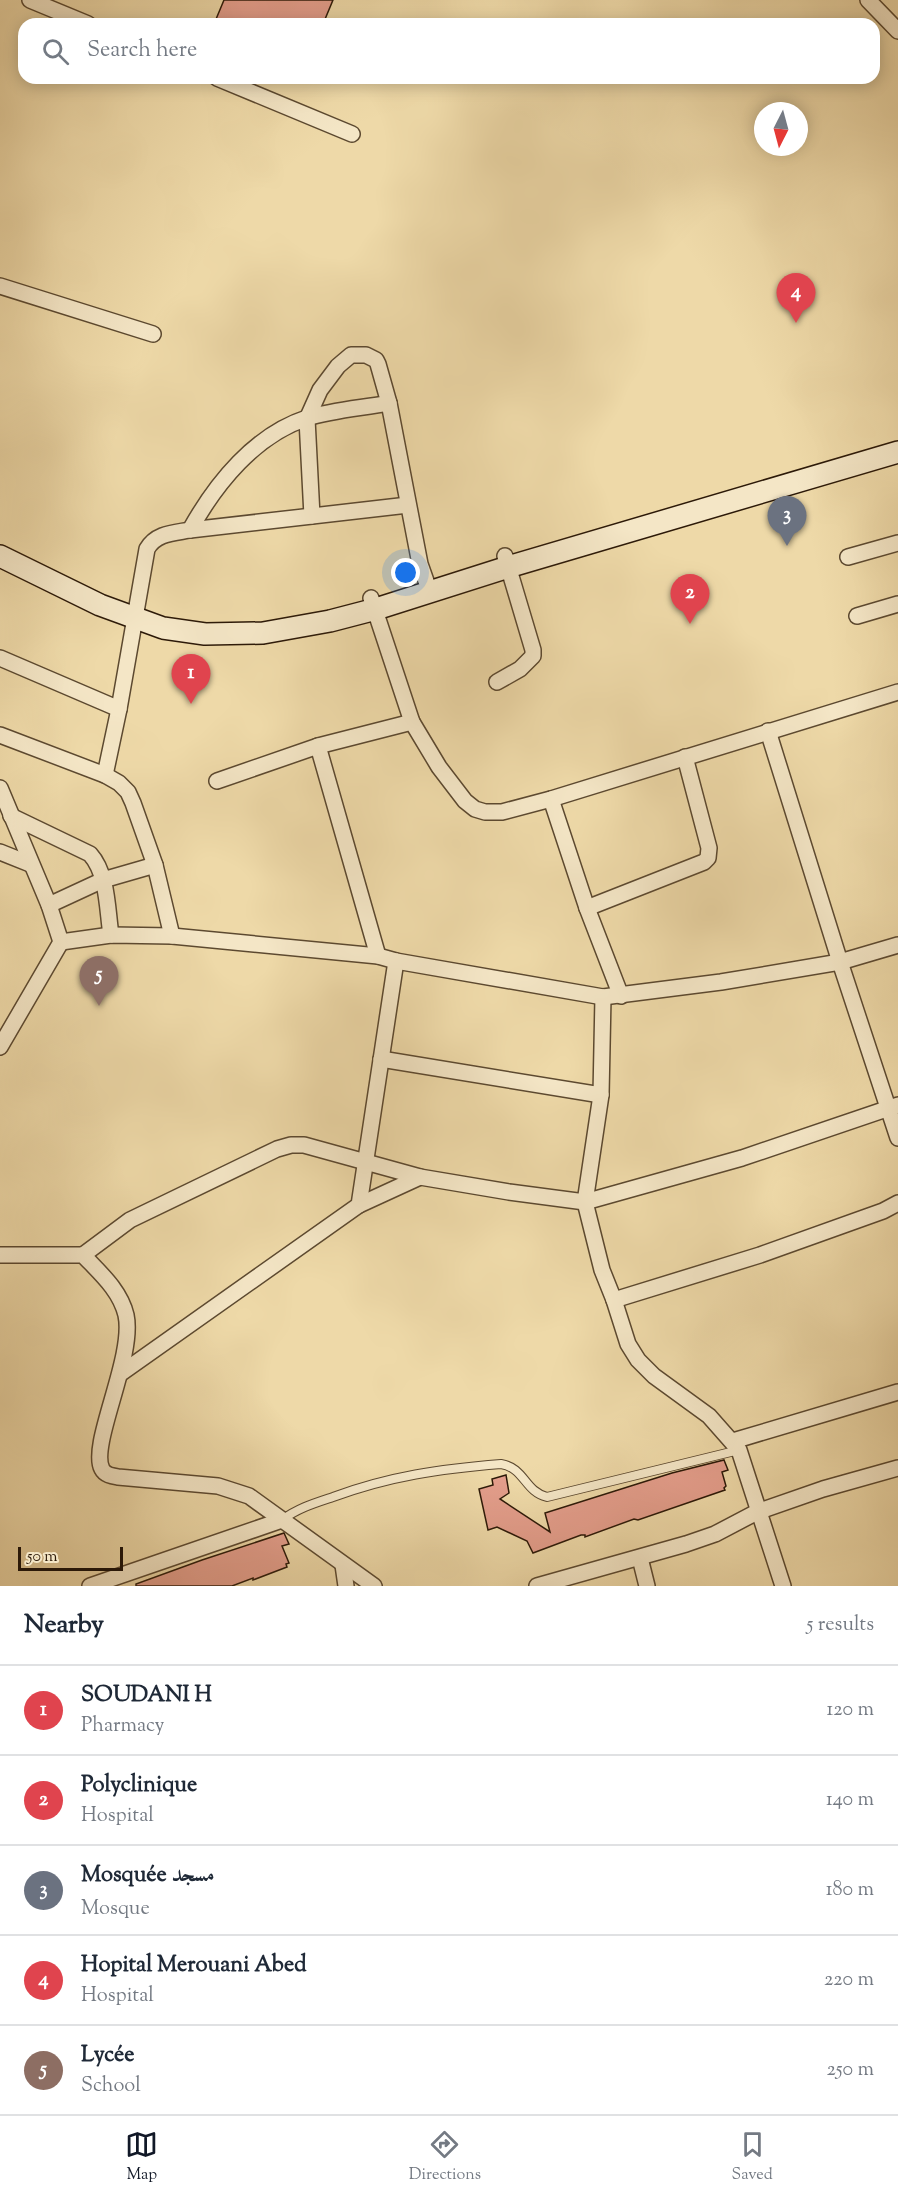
<!DOCTYPE html>
<html lang="en">
<head>
<meta charset="utf-8">
<style>
	:root { --surface:#fff; --page:#f6f6f7; --text:#1f2937; --muted:#747a83; --line:#e0e1e3; --accent:#111827 }
	body { margin:0; font-family:"Sorts Mill Goudy",Amiri,serif; background:var(--page); color:var(--text) }
	.compass { position:absolute; left:754px; top:102px; width:54px; height:54px; border-radius:50%; background:var(--surface); box-shadow:0 3px 15px #0003; rotate:186deg }
	.scale { position:absolute; left:18px; bottom:15px; width:105px; box-sizing:border-box; padding-left:6px; border:3px solid #2c1908; border-top:0; font-size:16px; line-height:21px; white-space:nowrap; color:#2c1908; -webkit-text-stroke:4px #f4e6c6; paint-order:stroke }
	.you { position:absolute; left:406px; top:573px; width:21px; height:21px; margin:-15px; border:4px solid #fff; border-radius:50%; background:#1a73e8; box-shadow:0 0 0 9px #1a73e833 }
	.badge { display:grid; place-items:center; width:39px; height:39px; border-radius:50%; background:var(--accent); color:#fff; font-size:20px; font-weight:700 }
	.pin { position:absolute; translate:-50% -50px; filter:drop-shadow(0 2px 3px #0008) }
	.pin::after { content:''; position:absolute; top:32px; width:21px; height:18px; background:inherit; clip-path:polygon(0 0,100% 0,50% 100%) }
	.list { margin:0; padding:0; list-style:none }
	h2 { display:flex; justify-content:space-between; align-items:center; height:78px; margin:0; padding:0 24px; font-size:26px }
	h2 small { font-size:20px; font-weight:400; color:var(--muted) }
	.list li { display:grid; grid-template-columns:39px 1fr auto; gap:18px; align-items:center; box-sizing:border-box; height:90px; padding:0 24px; border-top:2px solid var(--line) }
	.list b { display:block; font-size:22px; white-space:nowrap }
	.list p { margin:0; font-size:20px; white-space:nowrap; color:var(--muted) }
	.list em { font-size:20px; font-style:normal; color:var(--muted) }
	.icon { flex:none; width:33px; height:33px; fill:none; stroke:currentColor; stroke-width:2; stroke-linecap:round; stroke-linejoin:round }
	.map { position:relative; flex:none; width:898px; height:1586px; overflow:hidden }
	.search { position:absolute; background:var(--surface); box-shadow:0 3px 15px #0003; left:18px; right:18px; top:18px; height:66px; display:flex; align-items:center; gap:15px; box-sizing:border-box; padding:0 21px; border-radius:18px; color:var(--muted); font-size:22px }
	.sheet { height:528px; background:var(--surface) }
	nav { display:flex; justify-content:space-around; align-items:center; box-sizing:border-box; height:84px; border-top:2px solid var(--line); background:var(--surface); font-size:16px; color:var(--muted) }
	nav a { display:grid; justify-items:center; gap:3px }
	nav .on { color:var(--accent) }
	.map>svg:first-child { display:block }
	.building { fill:#e49e8c; stroke:#2c1908; stroke-width:1.5 }
	.lines { fill:none; stroke-linecap:round; stroke-linejoin:round }
	.service-casing { stroke:#5c4930; stroke-width:10 }
	.minor-casing { stroke:#5c4930; stroke-width:18 }
	.secondary-casing { stroke:#2c1908; stroke-width:24 }
	.service { stroke:#f4e6c6; stroke-width:8 }
	.minor { stroke:#f4e6c6; stroke-width:15 }
	.secondary { stroke:#f4e6c6; stroke-width:21 }
</style>
</head>
<body>
<div class="map">
<svg width="898" height="1586" viewBox="0 0 898 1586">
	<rect width="100%" height="100%" fill="#eed9a8"/>
	<filter id="stains"><feTurbulence type="fractalNoise" baseFrequency=".00333" numOctaves="4"/><feColorMatrix values="0 0 0 0 .2 0 0 0 0 .09 0 0 0 0 .02 0 0 0 .5 -.17"/></filter>
	<radialGradient id="worn" r=".72"><stop offset=".6" stop-color="#630" stop-opacity="0"/><stop offset="1" stop-color="#630" stop-opacity=".3"/></radialGradient>
	<g class="building">
		<path d="M 224,0 L 333,0 L 323,24 L 214,24 Z"/>
		<path d="M 724,1460 L 728,1470 L 722,1472 L 726,1486 L 724,1488 L 725,1490 L 638,1520 L 634,1519 L 585,1537 L 585,1535 L 581,1535 L 533,1553 L 527,1541 L 497,1527 L 488,1530 L 479,1489 L 493,1485 L 492,1479 L 506,1475 L 509,1493 L 500,1499 L 550,1532 L 545,1513 L 672,1473 Z"/>
		<path d="M 284,1533 L 289,1544 L 282,1546 L 289,1563 L 286,1564 L 287,1567 L 253,1580 L 253,1578 L 232,1586 L 136,1586 L 136,1584 L 202,1560 Z"/>
	</g>
	<g class="lines">
		<g class="service-casing">
			<path id="service" d="M 282,1520 C 298,1508 315,1503 333,1497 C 390,1476 440,1469 501,1464 C 525,1468 524,1491 547,1497 L 739,1450"/>
		</g>
		<g class="minor-casing">
			<g id="minor">
				<path d="M 30,0 L 88,24"/>
				<path d="M 868,0 L 898,31"/>
				<path d="M 217,78 L 352,134"/>
				<path d="M 0,286 L 153,334"/>
				<path d="M 312,516 L 307,419 L 320,390 L 338,366 L 351,355 L 366,355 L 376,360 L 378,364 L 389,403 L 420,564 L 426,581"/>
				<path d="M 190,530 C 216,483 255,435 307,418 C 333,410 362,408 389,403"/>
				<path d="M 848,557 L 898,543"/>
				<path d="M 371,598 L 412,722 L 439,767 L 465,801 L 475,809 L 485,812 L 502,812 L 551,799 L 898,692"/>
				<path d="M 857,616 L 898,604"/>
				<path d="M 0,658 L 119,709"/>
				<path d="M 497,682 L 520,669 L 533,656 L 533,650 L 505,556"/>
				<path d="M 768,731 L 840,962 L 898,1138"/>
				<path d="M 0,735 L 105,775 L 119,783 L 128,792 L 133,803 L 155,865 L 172,936"/>
				<path d="M 105,775 L 119,709 L 147,549 C 156,533 174,533 190,530 L 408,505"/>
				<path d="M 217,781 L 318,746"/>
				<path d="M 0,788 L 49,905 L 61,942 L 0,1047"/>
				<path d="M 551,799 L 587,908 L 621,996"/>
				<path d="M 11,816 L 90,854 C 108,874 107,909 111,935"/>
				<path d="M 0,852 L 30,864"/>
				<path d="M 49,905 L 103,880 L 155,865"/>
				<path d="M 587,908 L 704,862 L 708,858 L 709,848 L 685,757"/>
				<path d="M 61,942 L 111,935 L 172,936 L 378,956 L 396,961 L 603,997 L 721,982 L 840,962 L 898,945"/>
				<path d="M 378,956 L 318,746 L 412,722"/>
				<path d="M 603,997 L 601,1095 L 585,1202 L 602,1270 L 614,1300 L 628,1344 L 638,1360 L 654,1376 L 709,1416 L 739,1450 L 783,1586"/>
				<path d="M 381,1059 L 601,1095"/>
				<path d="M 359,1205 L 420,1177"/>
				<path d="M 0,1255 L 83,1255 C 100,1273 120,1290 126,1315 C 135,1357 89,1445 102,1469 C 105,1475 112,1476 118,1477 L 218,1486 L 249,1496 L 374,1586"/>
				<path d="M 83,1255 L 130,1220 L 277,1149 L 291,1145 L 304,1145 L 420,1177 L 509,1192 L 585,1202 L 742,1158 L 898,1105"/>
				<path d="M 614,1300 L 760,1255 L 883,1211 L 898,1203"/>
				<path d="M 120,1374 L 359,1205 L 396,961"/>
				<path d="M 733,1441 L 898,1392"/>
				<path d="M 640,1558 L 647,1586"/>
				<path d="M 343,1565 L 346,1586"/>
				<path d="M 90,1586 L 282,1520"/>
				<path d="M 537,1586 L 686,1544 L 715,1534 L 757,1512 L 823,1489 L 898,1468"/>
			</g>
		</g>
		<g class="secondary-casing">
			<path id="secondary" d="M 0,556 L 100,605 L 163,628 L 205,634 L 263,633 L 330,621 L 376,609 L 508,567 L 898,452"/>
		</g>
		<use href="#service" class="service"/>
		<use href="#minor" class="minor"/>
		<use href="#secondary" class="secondary"/>
	</g>
	<rect width="100%" height="100%" filter="url(#stains)"/>
	<rect width="100%" height="100%" fill="url(#worn)"/>
</svg>
<svg class="compass" viewBox="-18 -18 36 36"><path d="M0-13l5 13h-10z" fill="#e53935"/><path d="M0 13l5-13h-10z" fill="#747a83"/></svg>
<div class="scale">50 m</div>
<div class="you"></div>
<div class="pin badge" style="left:191px;top:704px;background:#e0444e">1</div>
<div class="pin badge" style="left:690px;top:624px;background:#e0444e">2</div>
<div class="pin badge" style="left:787px;top:546px;background:#6b7280">3</div>
<div class="pin badge" style="left:796px;top:323px;background:#e0444e">4</div>
<div class="pin badge" style="left:99px;top:1006px;background:#8d6e63">5</div>
<div class="search"><svg class="icon" aria-label="search" viewBox="0 0 24 24"><circle cx="10" cy="10" r="6"/><path d="M15 15l6 6"/></svg>Search here</div>
</div>
<section class="sheet">
<h2>Nearby<small>5 results</small></h2>
<ul class="list">
<li><span class="badge" style="background:#e0444e">1</span><div><b>SOUDANI H</b><p>Pharmacy</p></div><em>120 m</em></li>
<li><span class="badge" style="background:#e0444e">2</span><div><b>Polyclinique</b><p>Hospital</p></div><em>140 m</em></li>
<li><span class="badge" style="background:#6b7280">3</span><div><b>Mosquée مسجد</b><p>Mosque</p></div><em>180 m</em></li>
<li><span class="badge" style="background:#e0444e">4</span><div><b>Hopital Merouani Abed</b><p>Hospital</p></div><em>220 m</em></li>
<li><span class="badge" style="background:#8d6e63">5</span><div><b>Lycée</b><p>School</p></div><em>250 m</em></li>
</ul>
</section>
<nav>
<a class="on"><svg class="icon" aria-label="map" viewBox="0 0 24 24"><path d="M3 6l6-2 6 2 6-2v14l-6 2-6-2-6 2zM9 4v14M15 6v14"/></svg>Map</a>
<a><svg class="icon" aria-label="directions" viewBox="0 0 24 24"><path d="M12 3l9 9-9 9-9-9zM9 14v-3h6M13 9l2 2-2 2"/></svg>Directions</a>
<a><svg class="icon" aria-label="saved" viewBox="0 0 24 24"><path d="M7 4h10v16l-5-4-5 4z"/></svg>Saved</a>
</nav>
</body>
</html>
